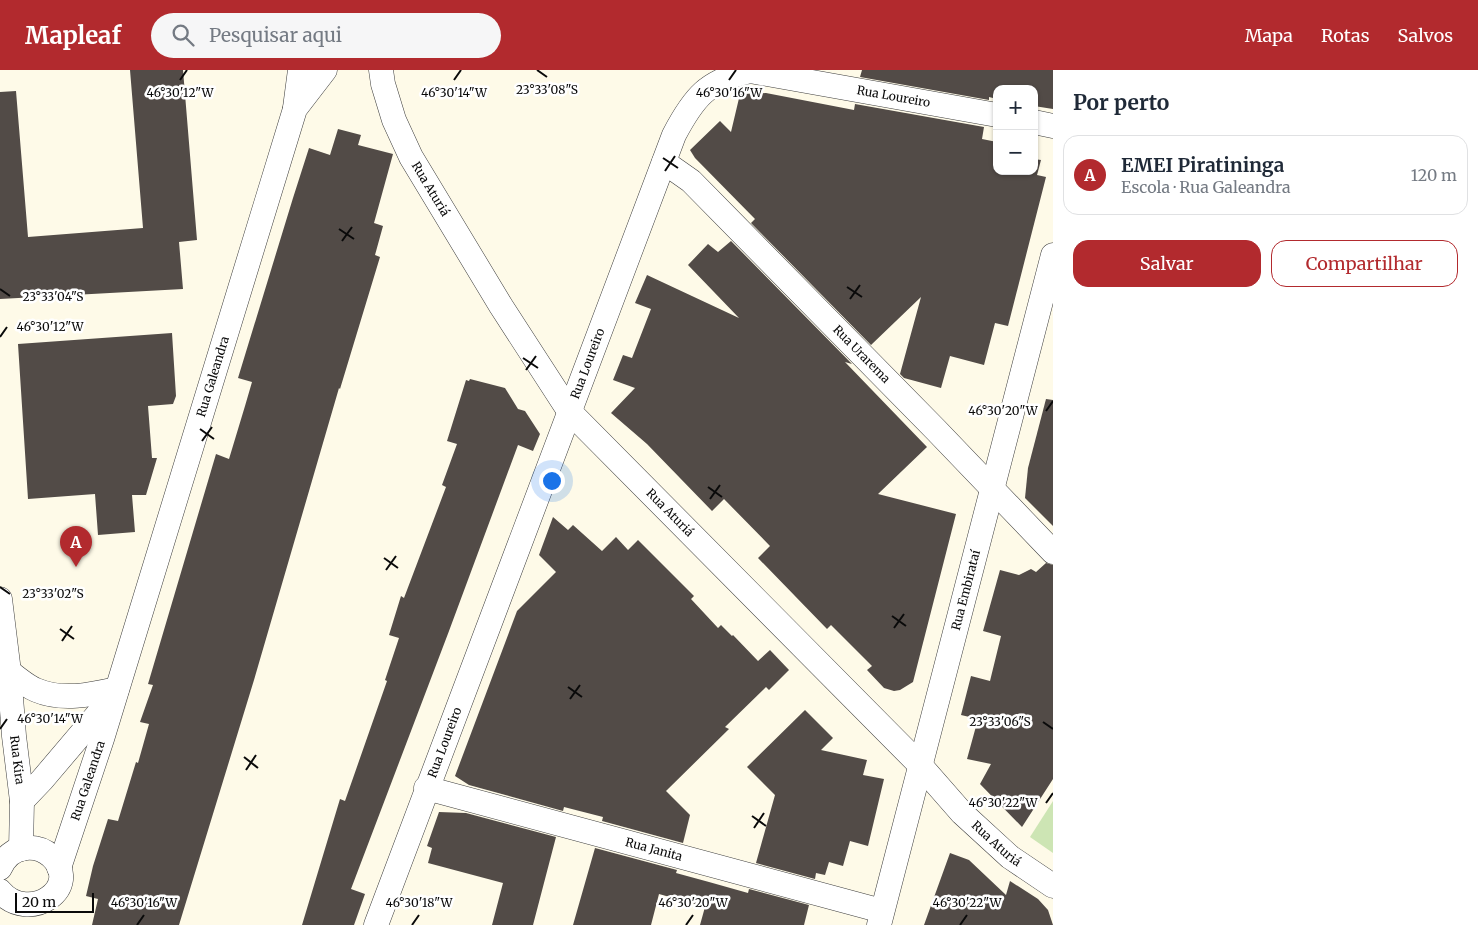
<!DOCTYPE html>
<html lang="pt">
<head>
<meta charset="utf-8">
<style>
	:root { --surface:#fff; --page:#f6f6f7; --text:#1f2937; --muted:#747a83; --line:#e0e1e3; --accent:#b22a2e }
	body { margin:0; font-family:Merriweather,serif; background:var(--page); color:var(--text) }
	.controls { position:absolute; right:15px; top:15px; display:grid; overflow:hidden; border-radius:10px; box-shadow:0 1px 4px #0004 }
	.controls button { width:45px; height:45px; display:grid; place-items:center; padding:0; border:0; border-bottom:1px solid var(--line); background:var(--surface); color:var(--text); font:25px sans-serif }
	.scale { position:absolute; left:15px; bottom:12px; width:79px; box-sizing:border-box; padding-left:5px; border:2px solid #0a0a0a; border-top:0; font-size:14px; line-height:18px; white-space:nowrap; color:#0a0a0a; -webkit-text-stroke:4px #fff; paint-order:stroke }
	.you { position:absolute; left:551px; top:410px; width:18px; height:18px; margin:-12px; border:4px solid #fff; border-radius:50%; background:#1a73e8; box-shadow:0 0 0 8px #1a73e833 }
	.badge { display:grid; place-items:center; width:32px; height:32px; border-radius:50%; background:var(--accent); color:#fff; font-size:16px; font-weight:700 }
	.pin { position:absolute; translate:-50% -41px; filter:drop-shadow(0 1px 2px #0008) }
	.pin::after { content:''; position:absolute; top:26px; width:18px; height:15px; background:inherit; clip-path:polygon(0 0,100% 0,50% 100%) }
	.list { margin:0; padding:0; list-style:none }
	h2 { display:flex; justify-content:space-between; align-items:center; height:65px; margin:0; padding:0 20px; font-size:21px }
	h2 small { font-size:16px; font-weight:400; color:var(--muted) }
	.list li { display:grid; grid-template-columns:32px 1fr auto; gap:15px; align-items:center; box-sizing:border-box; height:80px; margin:0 10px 10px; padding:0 10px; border:1px solid var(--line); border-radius:15px }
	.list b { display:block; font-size:19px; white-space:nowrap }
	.list p { margin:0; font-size:16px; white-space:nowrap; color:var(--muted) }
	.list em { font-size:16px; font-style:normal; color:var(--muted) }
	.actions { display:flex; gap:10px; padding:15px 20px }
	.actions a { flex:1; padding:11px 0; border:1px solid var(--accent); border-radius:15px; text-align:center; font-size:18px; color:var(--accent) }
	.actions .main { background:var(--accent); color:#fff }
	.icon { flex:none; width:28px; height:28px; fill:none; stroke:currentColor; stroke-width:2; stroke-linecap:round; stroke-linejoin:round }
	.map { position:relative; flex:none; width:1053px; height:855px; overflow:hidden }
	header { display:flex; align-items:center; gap:30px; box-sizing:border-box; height:70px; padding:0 25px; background:var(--accent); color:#fff }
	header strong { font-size:24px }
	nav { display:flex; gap:28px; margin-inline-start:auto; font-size:18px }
	.search { width:350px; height:45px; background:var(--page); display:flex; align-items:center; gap:12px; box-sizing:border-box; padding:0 18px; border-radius:28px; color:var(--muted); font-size:19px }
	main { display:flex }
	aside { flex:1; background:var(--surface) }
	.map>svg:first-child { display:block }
	.green { fill:#cde5b4 }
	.building { fill:#524b47 }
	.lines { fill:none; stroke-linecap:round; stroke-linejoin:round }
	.minor-casing { stroke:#3d3d3d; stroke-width:25 }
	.minor { stroke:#fff; stroke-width:24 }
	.ticks { fill:none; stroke:#0a0a0a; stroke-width:2 }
	.labels { text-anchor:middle; stroke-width:5; stroke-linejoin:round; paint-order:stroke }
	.street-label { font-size:12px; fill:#0a0a0a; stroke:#fff }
	.ticks-label { font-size:12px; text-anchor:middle; fill:#0a0a0a; stroke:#fff; stroke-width:5; stroke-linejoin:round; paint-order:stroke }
</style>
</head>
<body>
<header>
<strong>Mapleaf</strong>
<div class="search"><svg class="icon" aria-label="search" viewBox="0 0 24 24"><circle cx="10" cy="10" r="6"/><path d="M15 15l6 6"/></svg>Pesquisar aqui</div>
<nav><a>Mapa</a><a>Rotas</a><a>Salvos</a></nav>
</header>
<main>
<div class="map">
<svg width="1053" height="855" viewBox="0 0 1053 855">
	<rect width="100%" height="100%" fill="#fefae8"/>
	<path class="green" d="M 1053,731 L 1053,783 L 1030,767 Z"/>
	<g class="building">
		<path d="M 130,0 L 183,0 L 197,170 L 179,172 L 183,219 L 0,229 L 0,22 L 16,21 L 28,167 L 143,158 Z"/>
		<path d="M 862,0 L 1053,0 L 1053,39 L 1034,36 L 1034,19 L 997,19 L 997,29 L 989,27 L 989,30 L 860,7 Z"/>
		<path d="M 766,23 L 854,40 L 855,34 L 984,57 L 982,69 L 997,72 L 997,101 L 1034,101 L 1034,89 L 1041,90 L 1037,105 L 1046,107 L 1008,256 L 995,253 L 984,295 L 950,286 L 941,318 L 904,308 L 900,304 L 921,227 L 871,275 L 751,153 L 755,149 L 695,88 L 690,80 L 720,51 L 731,62 L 740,24 Z"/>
		<path d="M 338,59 L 361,65 L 358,75 L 393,84 L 374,153 L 383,156 L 375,185 L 380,187 L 340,319 L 339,318 L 254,610 L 179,855 L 92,855 L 98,829 L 86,826 L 93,796 L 108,749 L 118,751 L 136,692 L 138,693 L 149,654 L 140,652 L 153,615 L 148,614 L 216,384 L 229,389 L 245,336 L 252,312 L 238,308 L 293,128 L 309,78 L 330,85 Z"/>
		<path d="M 731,171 L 852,294 L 845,292 L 927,377 L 878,424 L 956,444 L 913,612 L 900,620 L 894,621 L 884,618 L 867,600 L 872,596 L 831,555 L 827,559 L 758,488 L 770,476 L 724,429 L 712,441 L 647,374 L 611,343 L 635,318 L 613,310 L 623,285 L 632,288 L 651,239 L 635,233 L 647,205 L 739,248 L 688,195 L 708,174 L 718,182 Z"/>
		<path d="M 172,263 L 176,326 L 173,334 L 148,336 L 152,388 L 157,388 L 146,425 L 132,425 L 135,462 L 98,465 L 95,424 L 28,429 L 18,274 Z"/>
		<path d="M 470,309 L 505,318 L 518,339 L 525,341 L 540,364 L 533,381 L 518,375 L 449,561 L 351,819 L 365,824 L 354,855 L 302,855 L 340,729 L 345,731 L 387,611 L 385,610 L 399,568 L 389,565 L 401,526 L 404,528 L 446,417 L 442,415 L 457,374 L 447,371 L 466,310 L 469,311 Z"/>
		<path d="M 1046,329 L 1053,330 L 1053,456 L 1025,428 L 1028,398 Z"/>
		<path d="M 553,447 L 568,460 L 573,455 L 602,481 L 616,467 L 628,480 L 638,470 L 694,526 L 691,529 L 718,558 L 721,555 L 732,566 L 733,565 L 758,591 L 770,580 L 789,600 L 769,620 L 766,617 L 725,657 L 729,659 L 666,721 L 690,745 L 683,773 L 602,751 L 603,747 L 564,737 L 563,741 L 469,715 L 455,706 L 517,541 L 556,502 L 539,485 Z"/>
		<path d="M 1046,493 L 1053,495 L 1053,709 L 1022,757 L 980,714 L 991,694 L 967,689 L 978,649 L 961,645 L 971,606 L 990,611 L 1001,566 L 983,561 L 1000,500 L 1019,505 L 1031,499 L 1036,502 Z"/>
		<path d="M 805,640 L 833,668 L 821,680 L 867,690 L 863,705 L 884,709 L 868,776 L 850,771 L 843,796 L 829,792 L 825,805 L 816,803 L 815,809 L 756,793 L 775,725 L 747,697 Z"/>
		<path d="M 439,742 L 466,743 L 556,767 L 533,855 L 492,855 L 503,813 L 428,793 L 432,778 L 427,776 Z"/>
		<path d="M 595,778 L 677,800 L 676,803 L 709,812 L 748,823 L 749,819 L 809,835 L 804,855 L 700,855 L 705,837 L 659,824 L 651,855 L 573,855 Z"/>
		<path d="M 950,783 L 969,790 L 1006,825 L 1010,811 L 1038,829 L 1048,840 L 1053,855 L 924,855 Z"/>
	</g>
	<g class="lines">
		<g class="minor-casing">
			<g id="minor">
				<path id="s1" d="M 381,0 L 383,14 L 394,50 L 411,87 L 501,236 L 569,341 L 920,695 L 962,743 L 1010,787 L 1053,816"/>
				<path d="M 295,38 L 300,0"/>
				<path d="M 1034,52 L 1053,56"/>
				<path id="s2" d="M 664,92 L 691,111 L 936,360 L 1053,482"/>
				<path id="s3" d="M 0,529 L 9,602 L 14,666 L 22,731 L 21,779"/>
				<path d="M 9,602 C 18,608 26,616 36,620 C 62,631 90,625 117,619"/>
				<path id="s4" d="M 426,718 L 882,841"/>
				<path d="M 22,731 L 42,710 L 109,631"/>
				<path d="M 0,798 C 5,787 14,779 26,778 C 35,777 44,780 51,786 C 84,817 29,855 0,821"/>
				<path id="s5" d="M 59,798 L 102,669 L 295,39 L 325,0"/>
				<path id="s6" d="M 376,855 L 674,65 C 694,27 707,11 750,1 L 997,45"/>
				<path id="s7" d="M 879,855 L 1053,185"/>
			</g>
		</g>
		<use href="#minor" class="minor"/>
	</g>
	<path class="ticks" d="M 537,0 L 547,7M 180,10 L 187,0M 454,10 L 461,0M 729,10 L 736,0M 663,88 L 678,98M 665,101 L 675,86M 339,159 L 354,169M 342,171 L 352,157M 847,217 L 862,227M 0,219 L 10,226M 850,229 L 860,215M 0,267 L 7,257M 523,288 L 538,298M 526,300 L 536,286M 1046,341 L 1053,331M 200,359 L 214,369M 202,371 L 212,357M 708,417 L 722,427M 710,429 L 720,415M 384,488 L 398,498M 386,500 L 396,486M 0,517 L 10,524M 892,546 L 906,556M 894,558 L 904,544M 60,559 L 74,569M 62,571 L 72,556M 568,617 L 582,627M 570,629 L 580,615M 1043,652 L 1053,659M 0,659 L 7,649M 244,687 L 258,698M 246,700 L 256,685M 1046,733 L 1053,723M 752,746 L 766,756M 754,758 L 764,743M 137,855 L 144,845M 412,855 L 419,845M 686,855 L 693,845M 960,855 L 967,845"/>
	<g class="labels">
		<g class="street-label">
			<text dy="4" stroke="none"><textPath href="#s6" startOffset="1094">Rua Loureiro</textPath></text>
			<text dy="4" stroke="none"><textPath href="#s1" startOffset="130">Rua Aturiá</textPath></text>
			<text dy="4" stroke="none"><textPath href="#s2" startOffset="276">Rua Urarema</textPath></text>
			<text dy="4" stroke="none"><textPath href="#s6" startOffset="600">Rua Loureiro</textPath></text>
			<text dy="4" stroke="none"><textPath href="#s5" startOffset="515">Rua Galeandra</textPath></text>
			<text dy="4" stroke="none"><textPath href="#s1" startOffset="535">Rua Aturiá</textPath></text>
			<text dy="4" stroke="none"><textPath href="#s7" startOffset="346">Rua Embirataí</textPath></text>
			<text dy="4" stroke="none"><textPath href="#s6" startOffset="195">Rua Loureiro</textPath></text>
			<text dy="4" stroke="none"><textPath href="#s3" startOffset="162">Rua Kira</textPath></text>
			<text dy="4" stroke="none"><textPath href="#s5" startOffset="92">Rua Galeandra</textPath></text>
			<text dy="4" stroke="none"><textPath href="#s1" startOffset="1000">Rua Aturiá</textPath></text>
			<text dy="4" stroke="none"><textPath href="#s4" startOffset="236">Rua Janita</textPath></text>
		</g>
	</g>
	<g class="ticks-label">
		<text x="547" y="24">23°33'08"S</text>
		<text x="180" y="27">46°30'12"W</text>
		<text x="454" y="27">46°30'14"W</text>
		<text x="729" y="27">46°30'16"W</text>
		<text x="53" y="231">23°33'04"S</text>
		<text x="50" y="261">46°30'12"W</text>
		<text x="1003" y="345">46°30'20"W</text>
		<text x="53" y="528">23°33'02"S</text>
		<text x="50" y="653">46°30'14"W</text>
		<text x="1000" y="656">23°33'06"S</text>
		<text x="1003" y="737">46°30'22"W</text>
		<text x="144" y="837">46°30'16"W</text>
		<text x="419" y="837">46°30'18"W</text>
		<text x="693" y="837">46°30'20"W</text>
		<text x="967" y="837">46°30'22"W</text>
	</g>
</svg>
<div class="controls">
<button>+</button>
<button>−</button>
</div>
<div class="scale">20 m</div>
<div class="you"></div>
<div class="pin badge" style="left:76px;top:497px">A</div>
</div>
<aside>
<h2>Por perto<small></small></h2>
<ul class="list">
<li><span class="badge">A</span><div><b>EMEI Piratininga</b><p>Escola · Rua Galeandra</p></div><em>120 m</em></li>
</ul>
<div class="actions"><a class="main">Salvar</a><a>Compartilhar</a></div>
</aside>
</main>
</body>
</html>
